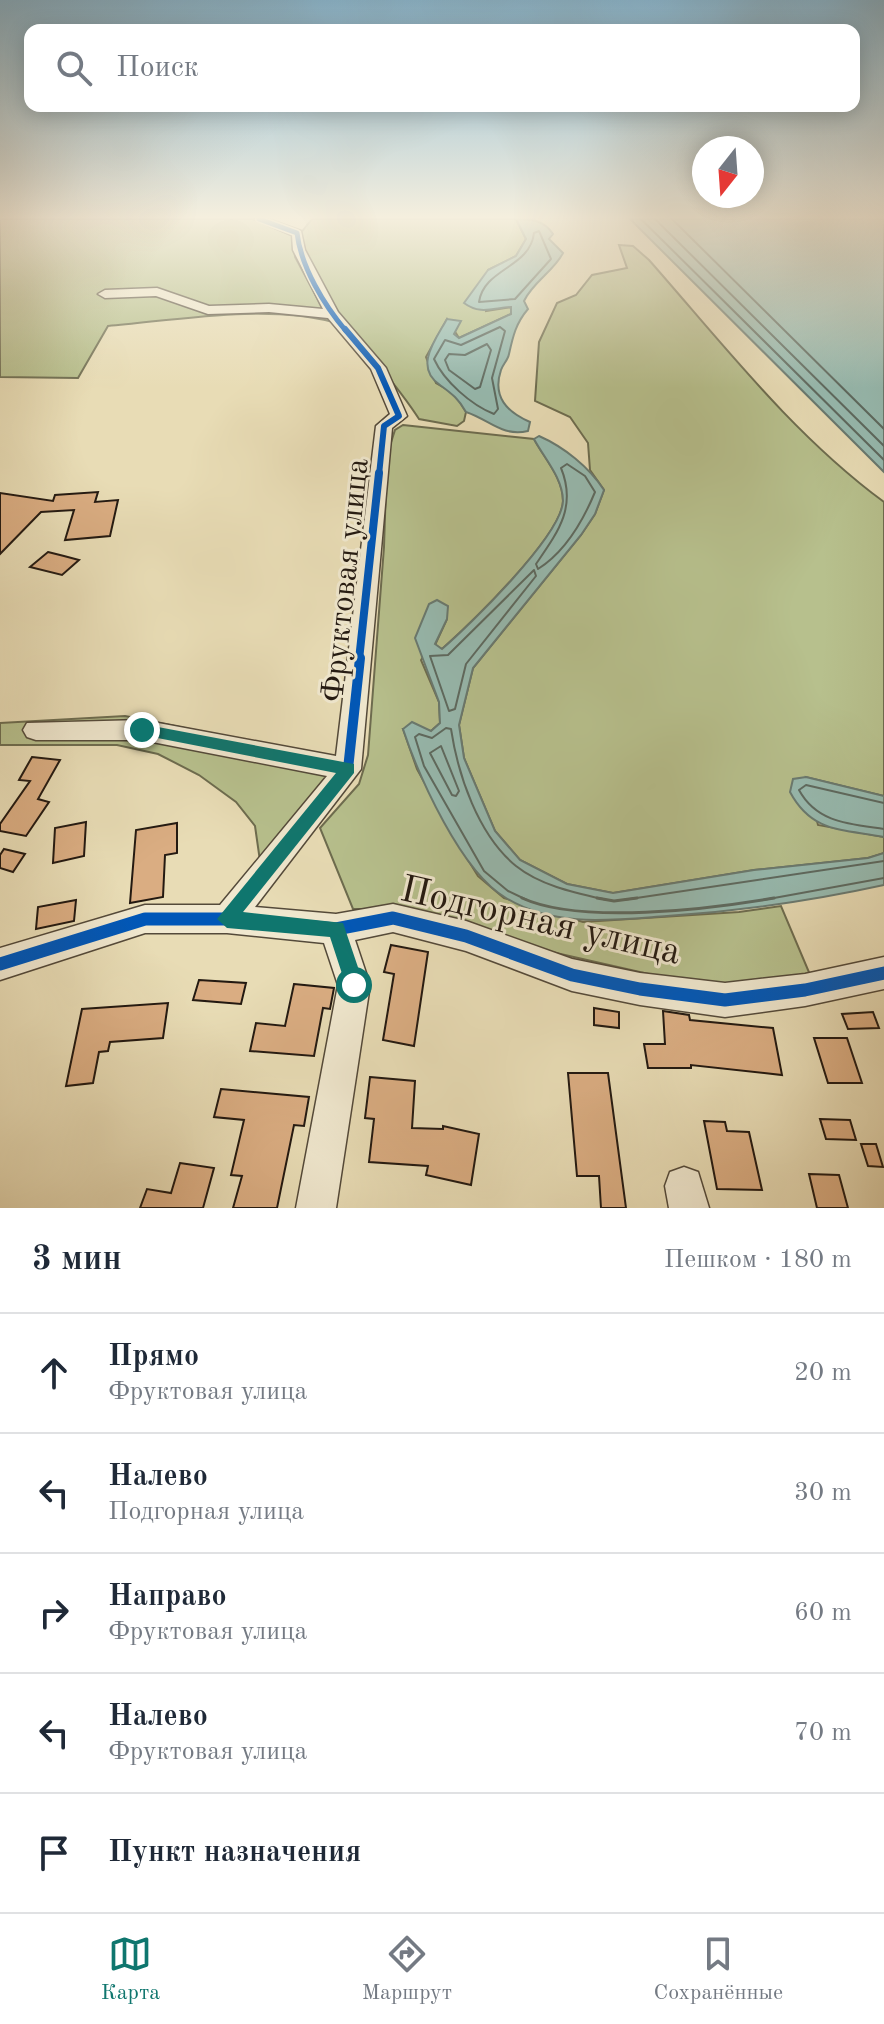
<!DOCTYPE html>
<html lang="ru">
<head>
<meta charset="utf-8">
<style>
	:root { --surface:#fff; --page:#f6f6f7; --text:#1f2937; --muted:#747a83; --line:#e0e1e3; --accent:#0f766e }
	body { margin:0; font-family:"Old Standard TT",serif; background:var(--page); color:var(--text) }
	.compass { position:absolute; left:692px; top:136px; width:72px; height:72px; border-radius:50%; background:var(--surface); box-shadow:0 4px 20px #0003; rotate:197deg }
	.stop { position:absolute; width:24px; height:24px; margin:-18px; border:6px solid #0f766e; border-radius:50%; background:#fff }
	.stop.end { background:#0f766e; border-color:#fff; box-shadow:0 2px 8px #0008 }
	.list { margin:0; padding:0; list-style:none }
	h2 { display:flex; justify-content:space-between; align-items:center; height:104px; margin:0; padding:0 32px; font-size:34px }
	h2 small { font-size:26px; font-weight:400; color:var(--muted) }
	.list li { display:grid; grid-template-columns:52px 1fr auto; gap:24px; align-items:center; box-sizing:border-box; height:120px; padding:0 32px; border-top:2px solid var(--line) }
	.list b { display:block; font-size:30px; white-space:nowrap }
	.list p { margin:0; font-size:26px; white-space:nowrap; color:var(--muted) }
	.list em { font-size:26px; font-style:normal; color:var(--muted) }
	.icon { flex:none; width:44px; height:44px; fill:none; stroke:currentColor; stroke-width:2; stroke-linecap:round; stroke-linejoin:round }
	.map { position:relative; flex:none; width:884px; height:1208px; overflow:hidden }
	.search { position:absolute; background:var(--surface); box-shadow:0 4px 20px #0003; left:24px; right:24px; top:24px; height:88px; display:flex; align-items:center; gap:20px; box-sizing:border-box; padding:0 28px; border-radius:16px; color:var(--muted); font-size:30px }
	.sheet { height:704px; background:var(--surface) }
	nav { display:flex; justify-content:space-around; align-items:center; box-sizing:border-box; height:112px; border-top:2px solid var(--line); background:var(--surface); font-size:22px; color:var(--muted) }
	nav a { display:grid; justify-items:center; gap:4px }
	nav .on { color:var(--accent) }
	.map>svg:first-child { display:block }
	.green { fill:#b7c08d; stroke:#6d6c4f; stroke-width:2 }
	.water { fill:#97bbb1; stroke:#697a71; stroke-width:2 }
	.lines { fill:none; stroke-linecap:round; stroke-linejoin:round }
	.shore-far1 { stroke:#5d6a61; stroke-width:2 }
	.shore { stroke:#5d6a61; stroke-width:3 }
	.building { fill:#daad82; stroke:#231911; stroke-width:2 }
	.minor-casing { stroke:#544a3a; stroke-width:3 }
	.minor { fill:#f0e8cf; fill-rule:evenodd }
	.cycleway-far4-casing { stroke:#f0e8cf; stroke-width:8 }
	.cycleway-far3-casing { stroke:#f0e8cf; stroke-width:10 }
	.cycleway-far2-casing { stroke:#f0e8cf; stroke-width:13 }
	.cycleway-far1-casing { stroke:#f0e8cf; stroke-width:15 }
	.cycleway-casing { stroke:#f0e8cf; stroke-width:18 }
	.cycleway-far4 { stroke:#0057b8; stroke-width:5 }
	.cycleway-far3 { stroke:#0057b8; stroke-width:6 }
	.cycleway-far2 { stroke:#0057b8; stroke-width:8 }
	.cycleway-far1 { stroke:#0057b8; stroke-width:10 }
	.cycleway { stroke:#0057b8; stroke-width:13 }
	.route { fill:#0f766e }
	.labels { text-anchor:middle; stroke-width:6; stroke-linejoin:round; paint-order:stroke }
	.street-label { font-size:32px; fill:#231911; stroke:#f0e8cf }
	.near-street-label { font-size:38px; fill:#231911; stroke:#f0e8cf }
</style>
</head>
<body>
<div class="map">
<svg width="884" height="1208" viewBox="0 0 884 1208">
	<rect width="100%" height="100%" fill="#e8dcb5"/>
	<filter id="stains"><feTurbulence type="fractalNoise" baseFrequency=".0025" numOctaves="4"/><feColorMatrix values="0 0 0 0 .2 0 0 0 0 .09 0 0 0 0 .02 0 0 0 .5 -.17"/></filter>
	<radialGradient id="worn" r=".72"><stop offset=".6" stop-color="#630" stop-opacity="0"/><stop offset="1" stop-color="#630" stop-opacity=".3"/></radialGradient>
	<g class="green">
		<path d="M 0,219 L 253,219 L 293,236 L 295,257 L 323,309 L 195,308 L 267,309 L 326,317 L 333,322 C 266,304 177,320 108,326 L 78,378 L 0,377 Z"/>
		<path d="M 312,219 L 516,219 L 526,239 L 516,256 L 488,270 L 486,311 L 512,307 L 511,314 L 459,338 L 447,319 L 426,357 L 436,383 L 455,394 L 466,412 L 464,421 L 457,426 L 419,419 C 381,359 316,306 300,234 Z"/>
		<path d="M 619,245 L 633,246 L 649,260 C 723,344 793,435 884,502 L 884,796 L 806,777 L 818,825 L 884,837 L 884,853 L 868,858 L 754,870 L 613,893 L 567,884 L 520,860 L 495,831 L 464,758 L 459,725 L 473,668 L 581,535 L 595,514 L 604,490 L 590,470 L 588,443 L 570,417 L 535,401 L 539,342 L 557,303 L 576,295 L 592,275 L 627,268 Z"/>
		<path d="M 403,425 L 534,439 C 544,458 563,478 563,501 C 562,536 469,625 442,649 L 435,645 L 447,619 L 421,660 L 439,702 L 440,723 L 431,731 L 403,729 L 417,769 L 460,847 L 478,876 L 504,898 L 583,922 L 739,912 L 781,906 L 811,977 L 754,985 L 675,980 L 521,945 L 412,909 L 353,909 L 320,828 L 359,784 L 368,755 L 384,547 L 387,455 L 395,430 Z"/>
		<path d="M 125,716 L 334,758 L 323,788 L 260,861 L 255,826 L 236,802 L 199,775 L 158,754 L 117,745 L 0,745 L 0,723 Z"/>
	</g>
	<g class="water">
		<path d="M 516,219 C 531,219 544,220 553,234 L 549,239 L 563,253 C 554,271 533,282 524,301 L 528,309 C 516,323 513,336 509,354 C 508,360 503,364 501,370 C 492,397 507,412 530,422 L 528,431 C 502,437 490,420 466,412 C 458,398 452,394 440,385 C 413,367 436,339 447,319 L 461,321 L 454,334 L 459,338 L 511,314 L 511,307 C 493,308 480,315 464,303 L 488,270 L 516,256 L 526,239 Z"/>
		<path d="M 630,219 L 884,219 L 884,472 Z"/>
		<path d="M 539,436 C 564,447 589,467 604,490 L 595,514 L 581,535 L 473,668 L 459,725 L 464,758 L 495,831 L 520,860 L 567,884 L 613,893 L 754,870 L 868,858 L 884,853 L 884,885 C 811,901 741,911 667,916 C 612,920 555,928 506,898 C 461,872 419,777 403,729 L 412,722 L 431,731 L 440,723 L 439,702 L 415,638 L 429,604 L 437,600 L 448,606 L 447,619 L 435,644 L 442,649 C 470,625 562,535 563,501 C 563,478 544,458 534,439 Z"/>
		<path d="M 806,777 L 884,796 L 884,837 C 842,829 812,833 790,792 L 793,779 Z"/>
	</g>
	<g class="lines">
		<g class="shore-far1">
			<path d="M 641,219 L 884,460"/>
			<path d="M 655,219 L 884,446"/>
			<path d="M 672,219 L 884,429"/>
			<path d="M 539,231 L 551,259 L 515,299 L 479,302 C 484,268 530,268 534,233 Z"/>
			<path d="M 500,327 L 505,331 L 492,378 L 498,409 L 494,414 C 471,405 444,381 434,359 L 445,340 L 461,345 Z"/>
			<path d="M 487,344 L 491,350 L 480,387 L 475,389 L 449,370 L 445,360 L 449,354 L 465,355 Z"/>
			<path d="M 567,464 L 585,476 L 595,492 C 583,521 565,552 538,569 L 536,564 C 558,532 577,507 561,468 Z"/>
			<path d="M 534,570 L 536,576 L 466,664 L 455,709 L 449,711 L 430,656 L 448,655 Z"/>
			<path d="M 441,746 L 459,791 L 456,796 L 452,795 L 430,753 Z"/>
			<path d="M 884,803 L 806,785 L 799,790 C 817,823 850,824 884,829"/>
			<path d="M 527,900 L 508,891 L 484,871 L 424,766 L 415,737 L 419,734 L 432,738 L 446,728 L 451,729 C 458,775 478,835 516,866 C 541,886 576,893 607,900"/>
			<path d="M 623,900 L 884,861"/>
			<path d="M 763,900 L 884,878"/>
		</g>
		<g class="shore">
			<path d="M 522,898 C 581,925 709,909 774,898"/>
			<path d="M 597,898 L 614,901 L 637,898"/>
		</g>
	</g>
	<g class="building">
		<path d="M 98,492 L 95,502 L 118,500 L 110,536 L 65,540 L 74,510 L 41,512 L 0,554 L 0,493 L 53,501 L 55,495 Z"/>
		<path d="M 48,552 L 64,556 L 79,560 L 62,575 L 30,567 Z"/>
		<path d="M 32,757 L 60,760 L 38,799 L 49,802 L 26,836 L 0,831 L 0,824 L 30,781 L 19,780 Z"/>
		<path d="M 86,822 L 84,856 L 53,863 L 55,828 Z"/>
		<path d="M 177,823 L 177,853 L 165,855 L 163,897 L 130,903 L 136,830 Z"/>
		<path d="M 4,849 L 25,854 L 13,872 L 0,868 L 0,855 Z"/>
		<path d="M 76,900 L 74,921 L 36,929 L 38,907 Z"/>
		<path d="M 391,945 L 428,952 L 414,1046 L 383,1040 L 394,974 L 384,972 Z"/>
		<path d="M 199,980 L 246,983 L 241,1004 L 193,1000 Z"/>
		<path d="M 294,984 L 334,988 L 330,1009 L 323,1008 L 314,1056 L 250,1051 L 256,1023 L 285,1026 Z"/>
		<path d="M 168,1003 L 163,1038 L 110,1042 L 108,1051 L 99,1052 L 93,1083 L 66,1086 L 82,1009 Z"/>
		<path d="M 594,1008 L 619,1012 L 619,1028 L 594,1025 Z"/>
		<path d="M 663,1011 L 689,1015 L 690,1020 L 773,1028 L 782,1075 L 691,1065 L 691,1068 L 648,1068 L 644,1044 L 665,1044 Z"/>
		<path d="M 873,1012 L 879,1028 L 848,1029 L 842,1014 Z"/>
		<path d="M 814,1038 L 847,1038 L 862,1083 L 828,1083 Z"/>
		<path d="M 568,1073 L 608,1073 L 626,1208 L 601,1208 L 599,1176 L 577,1176 Z"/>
		<path d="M 370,1077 L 415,1081 L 412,1128 L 443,1129 L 443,1126 L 479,1134 L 471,1185 L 426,1175 L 428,1166 L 369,1162 L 374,1119 L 365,1118 Z"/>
		<path d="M 221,1089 L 309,1097 L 304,1126 L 294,1125 L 277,1208 L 233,1208 L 242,1176 L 231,1175 L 244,1120 L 214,1117 Z"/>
		<path d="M 820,1119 L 850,1120 L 856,1140 L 826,1139 Z"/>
		<path d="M 704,1121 L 725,1122 L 727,1131 L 749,1132 L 762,1190 L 717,1189 Z"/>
		<path d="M 861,1144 L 876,1144 L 883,1167 L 868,1166 Z"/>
		<path d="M 180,1163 L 214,1168 L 203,1208 L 140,1208 L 147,1189 L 171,1193 Z"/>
		<path d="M 809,1174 L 839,1175 L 848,1208 L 817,1208 Z"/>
	</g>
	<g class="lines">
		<g class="minor-casing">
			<g id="minor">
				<path d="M 254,219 L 268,219 L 301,231 L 305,250 L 338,312 L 386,368 L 407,416 L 392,428 L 361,769 L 255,907 L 336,914 L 393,904 L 466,921 L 572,959 L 640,973 L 725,983 L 805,974 L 884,957 L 884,989 L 805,1006 L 725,1017 L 640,1005 L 572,991 L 466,951 L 393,932 L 355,940 L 370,985 L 336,1208 L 296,1208 L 338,985 L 324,943 L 227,933 L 145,933 L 0,980 L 0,948 L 145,905 L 220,905 L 327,776 L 142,740 L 36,740 L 27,737 L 23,730 L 27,723 L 142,720 L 336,756 L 376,426 L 390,414 L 371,369 L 328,318 L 269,312 L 208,314 L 156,296 L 105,298 L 98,294 L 105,290 L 157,288 L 209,306 L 269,304 L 323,309 L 293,250 L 292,235 Z"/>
				<path d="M 684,1167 L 698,1172 L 709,1208 L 669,1208 L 665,1186 L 670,1172 Z"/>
			</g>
		</g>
		<use href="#minor" class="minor"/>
		<g class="cycleway-far4-casing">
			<path id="cycleway-far4" d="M 259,219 L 297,233 C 301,267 324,305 346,331"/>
		</g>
		<g class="cycleway-far3-casing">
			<path id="cycleway-far3" d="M 345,329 L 378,368 L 399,416 L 384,426 L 379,475"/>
		</g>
		<g class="cycleway-far2-casing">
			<path id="cycleway-far2" d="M 359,660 L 379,473"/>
		</g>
		<g class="cycleway-far1-casing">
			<path id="cycleway-far1" d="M 243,900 L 348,769 L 360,658"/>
		</g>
		<g class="cycleway-casing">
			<g id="cycleway">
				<path d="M 227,919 L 244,898"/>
				<path d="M 0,964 L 145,919 L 227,919 L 336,929 L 393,918 L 466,936 L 572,975 L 640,989 L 725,1000 L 805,990 L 884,973"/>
			</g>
		</g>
		<use href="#cycleway-far4" class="cycleway-far4"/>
		<use href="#cycleway-far3" class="cycleway-far3"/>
		<use href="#cycleway-far2" class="cycleway-far2"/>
		<use href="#cycleway-far1" class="cycleway-far1"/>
		<use href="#cycleway" class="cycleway"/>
	</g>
	<linearGradient id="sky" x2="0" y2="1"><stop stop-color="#87b7d2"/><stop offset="0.56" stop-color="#f5efde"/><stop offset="1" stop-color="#f5efde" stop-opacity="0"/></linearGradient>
	<rect width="884" height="388" fill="url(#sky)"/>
	<path class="route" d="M 142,724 L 354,764 L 354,773 L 243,912 L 343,923 L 364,985 L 361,992 L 348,992 L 330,937 L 227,928 L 217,919 L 336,773 L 137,734 L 134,730 Z"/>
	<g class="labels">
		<g class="street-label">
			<text transform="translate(344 580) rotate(-84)" y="11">Фруктовая улица</text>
		</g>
		<g class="near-street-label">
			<text transform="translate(541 919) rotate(13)" y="13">Подгорная улица</text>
		</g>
	</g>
	<rect width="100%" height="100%" filter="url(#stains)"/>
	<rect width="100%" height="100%" fill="url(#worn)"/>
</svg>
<svg class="compass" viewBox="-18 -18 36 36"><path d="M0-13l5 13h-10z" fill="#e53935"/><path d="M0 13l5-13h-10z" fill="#747a83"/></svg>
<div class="stop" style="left:354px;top:985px"></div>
<div class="stop end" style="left:142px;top:730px"></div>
<div class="search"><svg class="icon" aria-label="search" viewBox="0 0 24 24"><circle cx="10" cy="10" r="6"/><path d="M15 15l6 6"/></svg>Поиск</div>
</div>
<section class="sheet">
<h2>3 мин<small>Пешком · 180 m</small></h2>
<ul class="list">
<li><svg class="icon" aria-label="ahead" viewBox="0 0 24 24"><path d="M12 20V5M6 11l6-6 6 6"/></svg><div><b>Прямо</b><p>Фруктовая улица</p></div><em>20 m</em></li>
<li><svg class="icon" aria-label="left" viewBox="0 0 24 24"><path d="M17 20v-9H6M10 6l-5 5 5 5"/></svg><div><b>Налево</b><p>Подгорная улица</p></div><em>30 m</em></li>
<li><svg class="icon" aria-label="right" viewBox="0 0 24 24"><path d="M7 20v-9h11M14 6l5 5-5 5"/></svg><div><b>Направо</b><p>Фруктовая улица</p></div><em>60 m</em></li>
<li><svg class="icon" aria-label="left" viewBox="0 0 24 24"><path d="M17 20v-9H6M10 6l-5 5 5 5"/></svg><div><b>Налево</b><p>Фруктовая улица</p></div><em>70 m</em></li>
<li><svg class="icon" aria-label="arrive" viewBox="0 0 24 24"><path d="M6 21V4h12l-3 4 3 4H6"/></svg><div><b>Пункт назначения</b></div></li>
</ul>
</section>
<nav>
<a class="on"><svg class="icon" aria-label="map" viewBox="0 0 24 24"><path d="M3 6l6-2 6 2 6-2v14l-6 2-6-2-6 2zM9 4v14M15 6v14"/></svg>Карта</a>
<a><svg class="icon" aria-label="directions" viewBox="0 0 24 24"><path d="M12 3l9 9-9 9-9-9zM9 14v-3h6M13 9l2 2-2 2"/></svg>Маршрут</a>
<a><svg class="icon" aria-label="saved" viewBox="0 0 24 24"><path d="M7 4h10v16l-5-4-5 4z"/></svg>Сохранённые</a>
</nav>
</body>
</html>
